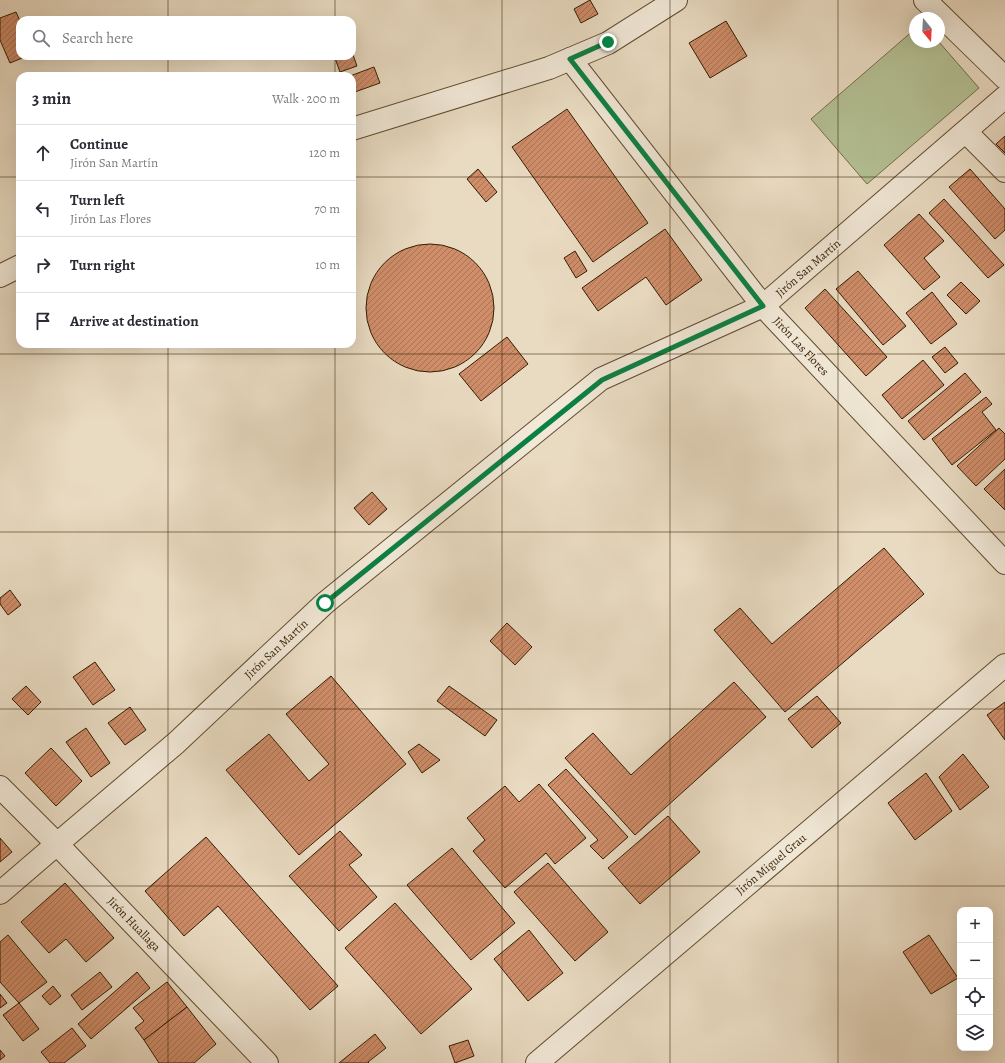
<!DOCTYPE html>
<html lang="en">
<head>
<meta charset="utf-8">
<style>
	:root { --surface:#fff; --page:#f7f7f7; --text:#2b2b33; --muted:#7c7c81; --line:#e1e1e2 }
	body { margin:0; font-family:Alegreya,serif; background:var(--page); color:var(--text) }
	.controls { position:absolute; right:12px; bottom:12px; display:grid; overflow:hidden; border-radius:8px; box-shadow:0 4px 16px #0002 }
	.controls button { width:36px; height:36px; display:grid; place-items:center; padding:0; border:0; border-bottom:1px solid var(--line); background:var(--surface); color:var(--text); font:20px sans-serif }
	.compass { position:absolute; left:909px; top:12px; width:36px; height:36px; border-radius:50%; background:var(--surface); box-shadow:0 4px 16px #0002; rotate:162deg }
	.stop { position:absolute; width:12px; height:12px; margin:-9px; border:3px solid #0b8043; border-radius:50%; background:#fff }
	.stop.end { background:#0b8043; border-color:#fff; box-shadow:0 1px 4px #0008 }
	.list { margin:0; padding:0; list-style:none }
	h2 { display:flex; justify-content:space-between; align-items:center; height:52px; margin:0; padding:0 16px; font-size:17px }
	h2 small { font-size:13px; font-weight:400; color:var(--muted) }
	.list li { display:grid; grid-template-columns:26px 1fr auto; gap:12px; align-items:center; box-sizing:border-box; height:56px; padding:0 16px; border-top:1px solid var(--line) }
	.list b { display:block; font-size:15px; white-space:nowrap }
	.list p { margin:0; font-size:13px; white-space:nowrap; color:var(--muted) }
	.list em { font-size:13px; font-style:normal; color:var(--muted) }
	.icon { flex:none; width:22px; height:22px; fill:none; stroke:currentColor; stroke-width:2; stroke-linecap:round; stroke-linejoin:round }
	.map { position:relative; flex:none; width:1005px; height:1063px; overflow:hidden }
	.search { position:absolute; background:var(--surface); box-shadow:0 4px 16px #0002; left:16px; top:16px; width:340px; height:44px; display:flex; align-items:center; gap:10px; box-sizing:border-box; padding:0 14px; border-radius:12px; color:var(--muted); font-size:15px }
	.panel { position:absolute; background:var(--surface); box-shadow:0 4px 16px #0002; left:16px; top:72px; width:340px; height:276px; border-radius:12px }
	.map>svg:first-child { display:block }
	.green { fill:#b4c195; stroke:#746f4a }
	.building { fill:url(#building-hatch); stroke:#331d00 }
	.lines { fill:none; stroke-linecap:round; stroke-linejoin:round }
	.street-casing { stroke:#604c30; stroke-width:24 }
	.street { stroke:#f1e8d7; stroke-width:22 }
	.route { stroke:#0b8043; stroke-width:5 }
	.grid { fill:none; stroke:#331d00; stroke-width:1; stroke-opacity:0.55 }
	.labels { text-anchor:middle; stroke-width:3.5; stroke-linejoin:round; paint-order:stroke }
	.street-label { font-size:12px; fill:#331d00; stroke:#f1e8d7 }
</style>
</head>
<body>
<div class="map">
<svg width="1005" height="1063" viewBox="0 0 1005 1063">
	<defs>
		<pattern id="building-hatch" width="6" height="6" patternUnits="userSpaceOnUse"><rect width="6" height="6" fill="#cf8d6a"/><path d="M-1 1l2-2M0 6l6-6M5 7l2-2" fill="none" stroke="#a97355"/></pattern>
	</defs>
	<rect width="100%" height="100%" fill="#e9dbc2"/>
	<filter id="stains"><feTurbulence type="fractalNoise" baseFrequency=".005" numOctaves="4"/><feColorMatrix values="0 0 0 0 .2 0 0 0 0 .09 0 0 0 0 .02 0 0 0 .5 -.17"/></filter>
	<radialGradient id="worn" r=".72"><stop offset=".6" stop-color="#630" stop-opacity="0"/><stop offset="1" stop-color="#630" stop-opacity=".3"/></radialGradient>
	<path class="green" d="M 915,29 L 915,42 L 939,42 L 979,88 L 867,184 L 811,119 Z"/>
	<g class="building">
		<path d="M 590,0 L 598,14 L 581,23 L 574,9 Z"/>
		<path d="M 16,12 L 20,21 L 20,56 L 27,56 L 10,63 L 0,40 L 0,18 Z"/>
		<path d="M 726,21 L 747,56 L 710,78 L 689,43 Z"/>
		<path d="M 352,52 L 357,66 L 340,72 L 335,58 L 342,56 L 352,56 Z"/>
		<path d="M 374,67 L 380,83 L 352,93 L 352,76 L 350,76 Z"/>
		<path d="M 567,109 L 648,223 L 593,262 L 512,147 Z"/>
		<path d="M 1005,136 L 1005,153 L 996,144 Z"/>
		<path d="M 478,169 L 497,192 L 486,202 L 467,179 Z"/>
		<path d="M 970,169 L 1005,209 L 1005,230 L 995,239 L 949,187 Z"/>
		<path d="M 944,199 L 1004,265 L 988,278 L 929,213 Z"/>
		<path d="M 919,214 L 944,241 L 924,258 L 940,277 L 924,290 L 884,245 Z"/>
		<path d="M 665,229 L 702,280 L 666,305 L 646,277 L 598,311 L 582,288 Z"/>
		<circle cx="430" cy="308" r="64"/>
		<path d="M 575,251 L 587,271 L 576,278 L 564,258 Z"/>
		<path d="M 858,271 L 906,326 L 883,345 L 836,289 Z"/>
		<path d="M 961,282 L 980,301 L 966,314 L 947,295 Z"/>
		<path d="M 825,289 L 887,357 L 866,376 L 805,308 Z"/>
		<path d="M 932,292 L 957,324 L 931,344 L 906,313 Z"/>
		<path d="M 507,337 L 528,364 L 481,401 L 459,374 Z"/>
		<path d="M 945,347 L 958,363 L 945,373 L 932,357 Z"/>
		<path d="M 923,360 L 944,385 L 902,419 L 882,395 Z"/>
		<path d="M 965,373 L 981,392 L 924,440 L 908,421 Z"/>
		<path d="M 986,397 L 992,404 L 982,412 L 996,430 L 952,465 L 932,439 Z"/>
		<path d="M 999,428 L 1005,434 L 1005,459 L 976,486 L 957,466 Z"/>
		<path d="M 1005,469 L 1005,510 L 984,489 Z"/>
		<path d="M 372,492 L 387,509 L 369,525 L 354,508 Z"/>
		<path d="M 884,548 L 924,594 L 785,712 L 714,630 L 740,608 L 772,644 Z"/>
		<path d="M 10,590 L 21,605 L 8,615 L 0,604 L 0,598 Z"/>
		<path d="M 507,623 L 532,647 L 515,665 L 490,641 Z"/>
		<path d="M 95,662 L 115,690 L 93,705 L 73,677 Z"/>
		<path d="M 331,676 L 406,764 L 299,855 L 226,770 L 269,734 L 309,781 L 329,764 L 286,714 Z"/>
		<path d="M 734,682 L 766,717 L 635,835 L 565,758 L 593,733 L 631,775 Z"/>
		<path d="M 26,686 L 41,702 L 28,715 L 12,699 Z"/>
		<path d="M 449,686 L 497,720 L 485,736 L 437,701 Z"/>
		<path d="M 817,696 L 841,723 L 812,748 L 788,719 Z"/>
		<path d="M 1005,702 L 1005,740 L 987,715 Z"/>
		<path d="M 130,707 L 146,730 L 125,745 L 108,723 Z"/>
		<path d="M 86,728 L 110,763 L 91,777 L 66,742 Z"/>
		<path d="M 419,744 L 440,760 L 422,773 L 408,752 Z"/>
		<path d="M 51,748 L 82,781 L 56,806 L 25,773 Z"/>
		<path d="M 963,754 L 989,787 L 960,810 L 939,777 Z"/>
		<path d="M 566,769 L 628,837 L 603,859 L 590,846 L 598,840 L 548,785 Z"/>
		<path d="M 926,773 L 952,811 L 915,840 L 888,803 Z"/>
		<path d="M 539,784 L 586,838 L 555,864 L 546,853 L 505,888 L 473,851 L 485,840 L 467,818 L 505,786 L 519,802 Z"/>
		<path d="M 668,816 L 700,852 L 640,904 L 608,868 Z"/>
		<path d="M 340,831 L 362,855 L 349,865 L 377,897 L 339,931 L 289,876 Z"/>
		<path d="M 206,837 L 338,986 L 310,1010 L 218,906 L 184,936 L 145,891 Z"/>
		<path d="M 0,838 L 12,852 L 0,862 Z"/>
		<path d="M 452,848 L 515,923 L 471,960 L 407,885 Z"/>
		<path d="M 548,863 L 608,932 L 575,961 L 514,892 Z"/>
		<path d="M 65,883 L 114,938 L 86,962 L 66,939 L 49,953 L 21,922 Z"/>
		<path d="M 395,903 L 472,989 L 421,1034 L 345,948 Z"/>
		<path d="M 529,930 L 563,973 L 528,1001 L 494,959 Z"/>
		<path d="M 8,935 L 47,982 L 19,1003 L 0,982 L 0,942 Z"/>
		<path d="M 929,935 L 958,978 L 931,994 L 903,952 Z"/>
		<path d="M 100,972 L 112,987 L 82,1010 L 71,995 Z"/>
		<path d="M 137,972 L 150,988 L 91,1039 L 78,1024 Z"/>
		<path d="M 167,982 L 187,1007 L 144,1040 L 135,1028 L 144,1021 L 133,1008 Z"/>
		<path d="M 53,986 L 61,996 L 50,1005 L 42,996 Z"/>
		<path d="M 0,994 L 7,1003 L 0,1008 Z"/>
		<path d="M 19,1003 L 39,1029 L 23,1041 L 3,1015 Z"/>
		<path d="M 187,1007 L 216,1044 L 194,1063 L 159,1063 L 144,1040 Z"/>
		<path d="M 72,1028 L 86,1046 L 64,1063 L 50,1063 L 41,1052 Z"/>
		<path d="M 375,1034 L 386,1048 L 368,1062 L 369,1063 L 339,1063 Z"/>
		<path d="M 468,1040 L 474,1056 L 455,1063 L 449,1046 Z"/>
		<path d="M 0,1050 L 5,1056 L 0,1060 Z"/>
	</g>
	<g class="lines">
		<g class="street-casing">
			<g id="street">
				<path d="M 925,0 L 1005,78"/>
				<path d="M 570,59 L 763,306 L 1005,563"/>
				<path d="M 352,129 L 549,68 L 608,43 L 676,0"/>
				<path d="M 966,132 L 1005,171"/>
				<path d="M 0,276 L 20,266"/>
				<path d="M 0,787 L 57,844 L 267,1063"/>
				<path d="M 0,893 L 57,844 L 176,743 L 325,603 L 601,379 L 763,306 L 1005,97"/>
				<path d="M 537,1063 L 1005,665"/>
			</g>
		</g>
		<use href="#street" class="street"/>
	</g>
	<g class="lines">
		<path class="route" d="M 325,603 L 602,380 L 763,306 L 570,59 L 608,42"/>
	</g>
	<path class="grid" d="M 168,0 L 168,20M 335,0 L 335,20M 502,0 L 502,1063M 670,0 L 670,1063M 838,0 L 838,1063M 168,56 L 168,76M 335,56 L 335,76M 0,177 L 20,177M 352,177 L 1005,177M 168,344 L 168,1063M 335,344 L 335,1063M 0,354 L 1005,354M 0,532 L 1005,532M 0,709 L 1005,709M 0,886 L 1005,886"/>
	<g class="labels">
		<g class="street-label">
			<text transform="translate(808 268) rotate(-41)" y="4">Jirón San Martín</text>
			<text transform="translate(801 346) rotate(47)" y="4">Jirón Las Flores</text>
			<text transform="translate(276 649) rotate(-43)" y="4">Jirón San Martín</text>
			<text transform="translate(771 864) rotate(-40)" y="4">Jirón Miguel Grau</text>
			<text transform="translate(134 924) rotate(46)" y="4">Jirón Huallaga</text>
		</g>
	</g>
	<rect width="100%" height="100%" filter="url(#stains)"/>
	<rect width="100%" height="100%" fill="url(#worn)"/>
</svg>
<div class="controls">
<button>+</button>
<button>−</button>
<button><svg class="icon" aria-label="locate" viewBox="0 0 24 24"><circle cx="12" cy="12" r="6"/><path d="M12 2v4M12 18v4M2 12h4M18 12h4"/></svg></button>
<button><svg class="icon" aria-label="layers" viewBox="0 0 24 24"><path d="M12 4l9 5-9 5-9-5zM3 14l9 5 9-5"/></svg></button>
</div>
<svg class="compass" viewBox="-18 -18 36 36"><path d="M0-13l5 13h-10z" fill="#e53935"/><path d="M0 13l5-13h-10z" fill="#7c7c81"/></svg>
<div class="stop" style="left:325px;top:603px"></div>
<div class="stop end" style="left:608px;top:42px"></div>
<div class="search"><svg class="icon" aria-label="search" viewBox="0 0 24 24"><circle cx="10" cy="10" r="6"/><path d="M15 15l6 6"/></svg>Search here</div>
<section class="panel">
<h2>3 min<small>Walk · 200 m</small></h2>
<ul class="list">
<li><svg class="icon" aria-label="ahead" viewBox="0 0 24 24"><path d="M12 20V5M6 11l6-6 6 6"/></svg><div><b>Continue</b><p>Jirón San Martín</p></div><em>120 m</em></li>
<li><svg class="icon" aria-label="left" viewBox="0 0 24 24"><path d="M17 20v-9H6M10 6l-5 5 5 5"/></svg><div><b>Turn left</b><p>Jirón Las Flores</p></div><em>70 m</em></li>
<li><svg class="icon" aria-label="right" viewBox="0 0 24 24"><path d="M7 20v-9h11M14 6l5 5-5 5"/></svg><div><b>Turn right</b></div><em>10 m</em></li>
<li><svg class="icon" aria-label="arrive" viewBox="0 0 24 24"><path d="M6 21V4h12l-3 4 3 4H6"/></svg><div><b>Arrive at destination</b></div></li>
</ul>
</section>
</div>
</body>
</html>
